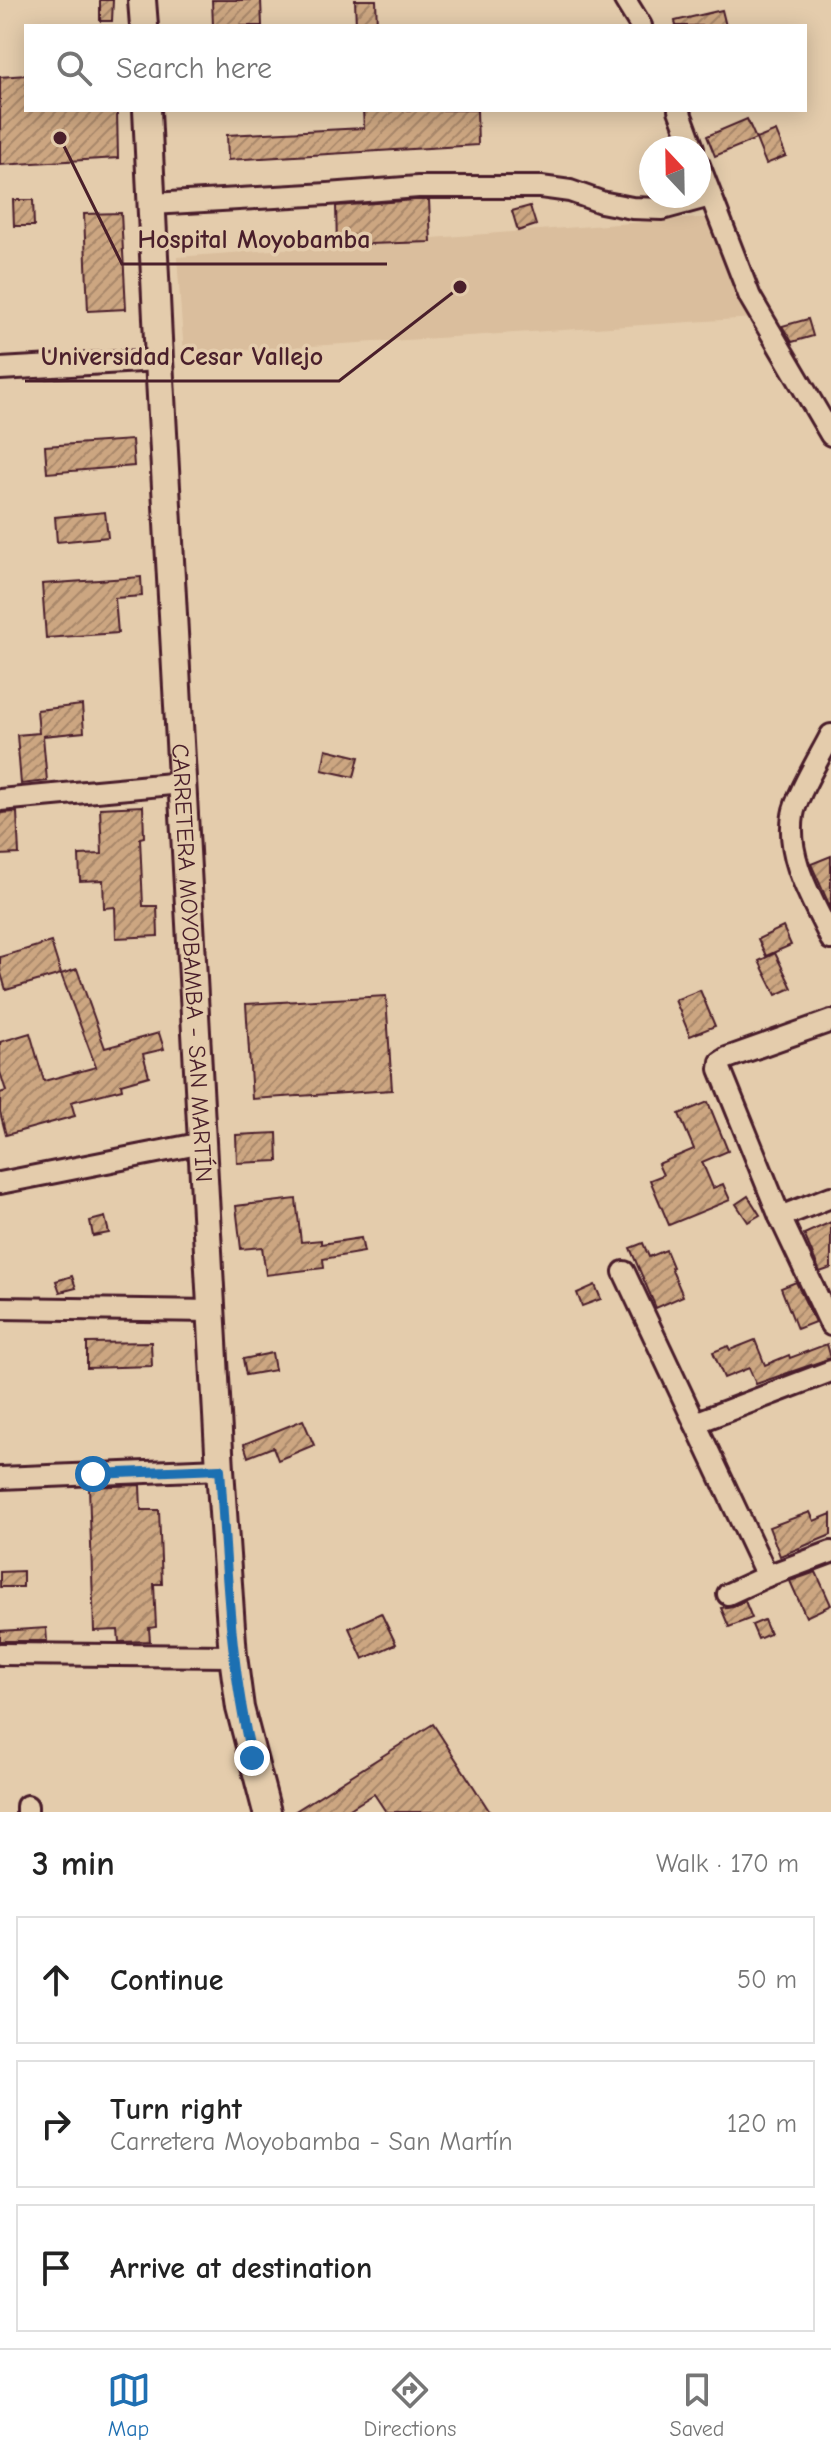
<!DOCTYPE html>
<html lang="en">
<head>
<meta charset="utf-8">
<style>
	:root { --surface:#fff; --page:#f6f6f6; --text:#222; --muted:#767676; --line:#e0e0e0; --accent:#1f6fb2 }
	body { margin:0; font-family:"Comic Neue",sans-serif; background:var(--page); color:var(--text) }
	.compass { position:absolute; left:639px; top:136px; width:72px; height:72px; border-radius:50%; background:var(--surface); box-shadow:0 4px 20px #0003; rotate:338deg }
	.stop { position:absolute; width:24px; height:24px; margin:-18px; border:6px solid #1f6fb2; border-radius:50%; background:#fff }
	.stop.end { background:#1f6fb2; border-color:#fff; box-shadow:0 2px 8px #0008 }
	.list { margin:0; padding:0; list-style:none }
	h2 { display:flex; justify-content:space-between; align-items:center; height:104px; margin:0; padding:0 32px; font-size:34px }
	h2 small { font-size:26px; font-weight:400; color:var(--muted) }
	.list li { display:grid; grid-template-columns:52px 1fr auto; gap:24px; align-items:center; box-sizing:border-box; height:128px; margin:0 16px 16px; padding:0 16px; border:2px solid var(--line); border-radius:0px }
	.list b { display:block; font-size:30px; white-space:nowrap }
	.list p { margin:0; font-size:26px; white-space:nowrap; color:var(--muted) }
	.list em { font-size:26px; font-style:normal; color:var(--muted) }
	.icon { flex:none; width:44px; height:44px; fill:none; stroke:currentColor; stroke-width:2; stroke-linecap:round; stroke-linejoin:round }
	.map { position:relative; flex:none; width:831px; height:1812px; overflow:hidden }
	.search { position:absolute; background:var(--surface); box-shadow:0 4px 20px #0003; left:24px; right:24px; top:24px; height:88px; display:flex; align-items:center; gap:20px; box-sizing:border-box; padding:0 28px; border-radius:0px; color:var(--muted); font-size:30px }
	.sheet { height:536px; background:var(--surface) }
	nav { display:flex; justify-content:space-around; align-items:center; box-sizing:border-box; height:112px; border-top:2px solid var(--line); background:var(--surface); font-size:22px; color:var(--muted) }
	nav a { display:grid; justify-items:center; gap:4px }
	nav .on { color:var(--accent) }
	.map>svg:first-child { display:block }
	.built { fill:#dabe9d }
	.building { fill:url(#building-hatch); stroke:#4a1f2b; stroke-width:2 }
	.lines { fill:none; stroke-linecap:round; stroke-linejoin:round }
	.minor-casing { stroke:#4a1f2b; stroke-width:26 }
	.major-casing { stroke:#4a1f2b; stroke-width:32 }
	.minor { stroke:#e4ccac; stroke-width:20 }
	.major { stroke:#e4ccac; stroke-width:26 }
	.route { stroke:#1f6fb2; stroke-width:10 }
	.labels { text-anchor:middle; stroke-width:7; stroke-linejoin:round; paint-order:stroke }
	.street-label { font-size:24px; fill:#4a1f2b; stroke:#e4ccac }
	.leader { fill:none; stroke:#4a1f2b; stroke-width:3 }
	.callout-dot { fill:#4a1f2b; stroke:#e4ccac; stroke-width:3 }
	.callout-label { font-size:26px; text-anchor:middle; font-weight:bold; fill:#4a1f2b; stroke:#e4ccac; stroke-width:7; stroke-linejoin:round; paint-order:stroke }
</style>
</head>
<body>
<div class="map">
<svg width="831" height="1812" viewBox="0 0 831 1812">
	<defs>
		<pattern id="building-hatch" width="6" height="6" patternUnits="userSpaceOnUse" patternTransform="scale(2)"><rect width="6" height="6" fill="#cca681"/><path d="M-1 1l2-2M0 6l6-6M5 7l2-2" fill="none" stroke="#a8876a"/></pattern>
	</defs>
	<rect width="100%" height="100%" fill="#e4ccac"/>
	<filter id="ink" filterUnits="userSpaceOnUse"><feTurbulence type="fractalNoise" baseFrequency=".0125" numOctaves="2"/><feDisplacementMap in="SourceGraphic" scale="16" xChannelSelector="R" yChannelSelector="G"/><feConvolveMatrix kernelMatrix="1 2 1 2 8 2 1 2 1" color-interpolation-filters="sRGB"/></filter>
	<g filter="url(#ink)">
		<path class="built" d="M 711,217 L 754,318 L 184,354 L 177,257 Z"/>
		<g class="building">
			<path d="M 100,0 L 113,0 L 112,21 L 100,21 Z"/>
			<path d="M 212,0 L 261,0 L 262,26 L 213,26 Z"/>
			<path d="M 355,0 L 376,0 L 377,26 L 356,26 Z"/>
			<path d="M 722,10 L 726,26 L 676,26 L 675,21 Z"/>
			<path d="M 26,75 L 26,110 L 117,110 L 118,158 L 0,165 L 0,77 Z"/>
			<path d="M 363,110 L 477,110 L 478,145 L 228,160 L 227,135 L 364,128 Z"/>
			<path d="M 747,119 L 756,139 L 715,156 L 707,136 Z"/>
			<path d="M 776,131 L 786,156 L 766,164 L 756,139 Z"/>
			<path d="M 13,200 L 33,200 L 34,226 L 14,226 Z"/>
			<path d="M 415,200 L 429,200 L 431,242 L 337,245 L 336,206 Z"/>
			<path d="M 530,206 L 536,225 L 518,231 L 512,211 Z"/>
			<path d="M 121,213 L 126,309 L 88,311 L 84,214 Z"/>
			<path d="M 808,319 L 813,336 L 792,342 L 782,326 Z"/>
			<path d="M 132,440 L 134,466 L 47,473 L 45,446 Z"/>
			<path d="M 105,512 L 108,537 L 57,542 L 55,517 Z"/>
			<path d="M 141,577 L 142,596 L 115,598 L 118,633 L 46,638 L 42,584 Z"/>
			<path d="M 82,705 L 84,732 L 43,736 L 47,781 L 21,784 L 17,735 L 39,733 L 37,710 Z"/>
			<path d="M 326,749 L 359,757 L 354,777 L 322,770 Z"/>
			<path d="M 143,806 L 144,837 L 140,838 L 143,906 L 157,906 L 158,936 L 116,938 L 115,907 L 104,908 L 103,880 L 80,881 L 79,855 L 102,854 L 100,808 Z"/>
			<path d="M 17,812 L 19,854 L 0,855 L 0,813 Z"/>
			<path d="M 831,856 L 831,909 L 811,864 Z"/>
			<path d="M 783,927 L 791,945 L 766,956 L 758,939 Z"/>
			<path d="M 51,942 L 61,974 L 6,990 L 0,970 L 0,957 Z"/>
			<path d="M 775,953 L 792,988 L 776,995 L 759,961 Z"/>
			<path d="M 77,969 L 105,1048 L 159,1033 L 164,1049 L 143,1054 L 149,1076 L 121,1084 L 122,1089 L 71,1102 L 75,1116 L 6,1135 L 0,1112 L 0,1093 L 6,1091 L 0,1072 L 0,1042 L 30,1033 L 44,1081 L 96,1067 L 61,974 Z"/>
			<path d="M 700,990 L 715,1026 L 690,1036 L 675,1000 Z"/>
			<path d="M 386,996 L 392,1090 L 252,1099 L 246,1004 Z"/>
			<path d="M 708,1102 L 728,1151 L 702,1162 L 713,1188 L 723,1184 L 730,1200 L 669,1225 L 650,1180 L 663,1175 L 658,1164 L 694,1149 L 679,1114 Z"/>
			<path d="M 277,1133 L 278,1161 L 237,1163 L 236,1135 Z"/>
			<path d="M 748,1196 L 760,1215 L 748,1222 L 736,1204 Z"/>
			<path d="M 296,1199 L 301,1242 L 321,1240 L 321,1244 L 361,1238 L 364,1252 L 323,1259 L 324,1268 L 266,1275 L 262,1247 L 241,1249 L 236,1206 Z"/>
			<path d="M 105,1217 L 109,1233 L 93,1236 L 90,1221 Z"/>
			<path d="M 831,1222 L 831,1268 L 820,1272 L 804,1234 Z"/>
			<path d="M 643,1243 L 649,1257 L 666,1250 L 673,1267 L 671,1268 L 683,1296 L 656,1308 L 630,1248 Z"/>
			<path d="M 72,1276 L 76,1288 L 60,1292 L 56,1281 Z"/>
			<path d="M 796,1282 L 815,1322 L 797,1329 L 781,1288 Z"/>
			<path d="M 595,1285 L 601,1299 L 582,1306 L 577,1293 Z"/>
			<path d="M 755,1340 L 765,1365 L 789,1355 L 790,1358 L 827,1344 L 831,1358 L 756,1384 L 749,1368 L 724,1378 L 713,1352 L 728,1346 L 730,1350 Z"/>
			<path d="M 151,1342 L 152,1366 L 87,1368 L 87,1343 Z"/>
			<path d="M 272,1353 L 275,1370 L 246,1375 L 243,1359 Z"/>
			<path d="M 303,1420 L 314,1445 L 278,1460 L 273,1447 L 248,1457 L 244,1444 Z"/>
			<path d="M 140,1485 L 141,1510 L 159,1510 L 162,1584 L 154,1584 L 156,1627 L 149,1628 L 150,1641 L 119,1642 L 118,1630 L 94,1631 L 89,1487 Z"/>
			<path d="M 810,1512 L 814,1521 L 831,1514 L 831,1535 L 780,1556 L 769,1527 Z"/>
			<path d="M 23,1571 L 23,1587 L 0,1587 L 0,1572 Z"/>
			<path d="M 816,1572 L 831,1605 L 806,1617 L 790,1581 Z"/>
			<path d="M 745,1601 L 752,1618 L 729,1627 L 721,1608 L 733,1606 Z"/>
			<path d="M 381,1613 L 396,1644 L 363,1659 L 349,1628 Z"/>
			<path d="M 764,1620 L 770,1634 L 758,1639 L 752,1625 Z"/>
			<path d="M 46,1628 L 47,1641 L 0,1641 L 0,1631 Z"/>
			<path d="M 433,1724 L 490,1812 L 386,1812 L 374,1794 L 345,1812 L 294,1812 Z"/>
		</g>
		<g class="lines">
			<g class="minor-casing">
				<g id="minor">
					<path d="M 625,0 L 641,26"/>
					<path d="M 679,110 L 693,148"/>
					<path d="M 699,165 L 750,297 L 831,435"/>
					<path d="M 152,204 L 328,194 L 418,187 L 541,187 L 570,191 L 601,202 L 632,208 L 662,209 L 710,196"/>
					<path d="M 0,369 L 159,360"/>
					<path d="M 831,735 C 822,753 795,798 793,815 C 786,860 813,900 831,939"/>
					<path d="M 0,800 L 182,783"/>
					<path d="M 831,1021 L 727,1058 L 721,1062 L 720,1069 L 780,1217 L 831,1325"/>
					<path d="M 0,1183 L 203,1143"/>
					<path d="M 780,1217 L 831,1197"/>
					<path d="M 624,1272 L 767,1576"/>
					<path d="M 0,1308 L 213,1311"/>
					<path d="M 695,1423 L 831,1371"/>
					<path d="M 0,1478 L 220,1469"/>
					<path d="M 728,1594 L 767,1576 L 831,1552"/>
					<path d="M 0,1654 L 233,1656"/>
					<path d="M 27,1806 L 27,1812"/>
				</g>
			</g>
			<g class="major-casing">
				<g id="major">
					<path d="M 142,0 L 144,26"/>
					<path id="s1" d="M 147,110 L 159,360 L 220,1469 L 233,1656 L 240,1708 L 267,1812"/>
				</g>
			</g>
			<use href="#minor" class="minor"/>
			<use href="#major" class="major"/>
		</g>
	</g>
	<g class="lines" filter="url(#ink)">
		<path class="route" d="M 93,1474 L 220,1469 C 227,1566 229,1663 252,1758"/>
	</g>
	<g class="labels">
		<g class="street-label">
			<text dy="8" stroke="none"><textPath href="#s1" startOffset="854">CARRETERA MOYOBAMBA - SAN MARTÍN</textPath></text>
		</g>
	</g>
	<path class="leader" d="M60 138L122 264H387M460 287L339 381H25"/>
	<g class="callout-dot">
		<circle cx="60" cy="138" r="8"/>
		<circle cx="460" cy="287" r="8"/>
	</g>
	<g class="callout-label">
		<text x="254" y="248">Hospital Moyobamba</text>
		<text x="182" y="365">Universidad Cesar Vallejo</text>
	</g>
</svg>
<svg class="compass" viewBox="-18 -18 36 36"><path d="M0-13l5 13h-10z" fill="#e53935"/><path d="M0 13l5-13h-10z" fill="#767676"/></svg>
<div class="stop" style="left:93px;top:1474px"></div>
<div class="stop end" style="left:252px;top:1758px"></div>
<div class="search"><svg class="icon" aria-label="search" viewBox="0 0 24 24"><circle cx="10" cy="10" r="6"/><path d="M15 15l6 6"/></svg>Search here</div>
</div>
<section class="sheet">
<h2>3 min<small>Walk · 170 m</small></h2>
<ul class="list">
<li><svg class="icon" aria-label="ahead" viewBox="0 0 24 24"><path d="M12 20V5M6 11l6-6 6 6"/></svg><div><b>Continue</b></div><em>50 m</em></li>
<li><svg class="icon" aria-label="right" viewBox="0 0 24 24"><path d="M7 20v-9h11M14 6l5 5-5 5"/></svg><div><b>Turn right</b><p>Carretera Moyobamba - San Martín</p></div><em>120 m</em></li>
<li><svg class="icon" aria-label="arrive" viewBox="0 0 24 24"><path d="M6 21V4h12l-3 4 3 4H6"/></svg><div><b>Arrive at destination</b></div></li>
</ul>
</section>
<nav>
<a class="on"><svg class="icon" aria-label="map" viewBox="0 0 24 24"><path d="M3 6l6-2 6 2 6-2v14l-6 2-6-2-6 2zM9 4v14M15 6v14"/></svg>Map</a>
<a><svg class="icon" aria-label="directions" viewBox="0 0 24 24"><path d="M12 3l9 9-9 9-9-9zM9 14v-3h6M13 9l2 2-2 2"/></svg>Directions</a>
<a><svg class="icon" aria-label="saved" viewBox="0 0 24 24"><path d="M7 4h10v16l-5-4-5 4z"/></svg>Saved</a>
</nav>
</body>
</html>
